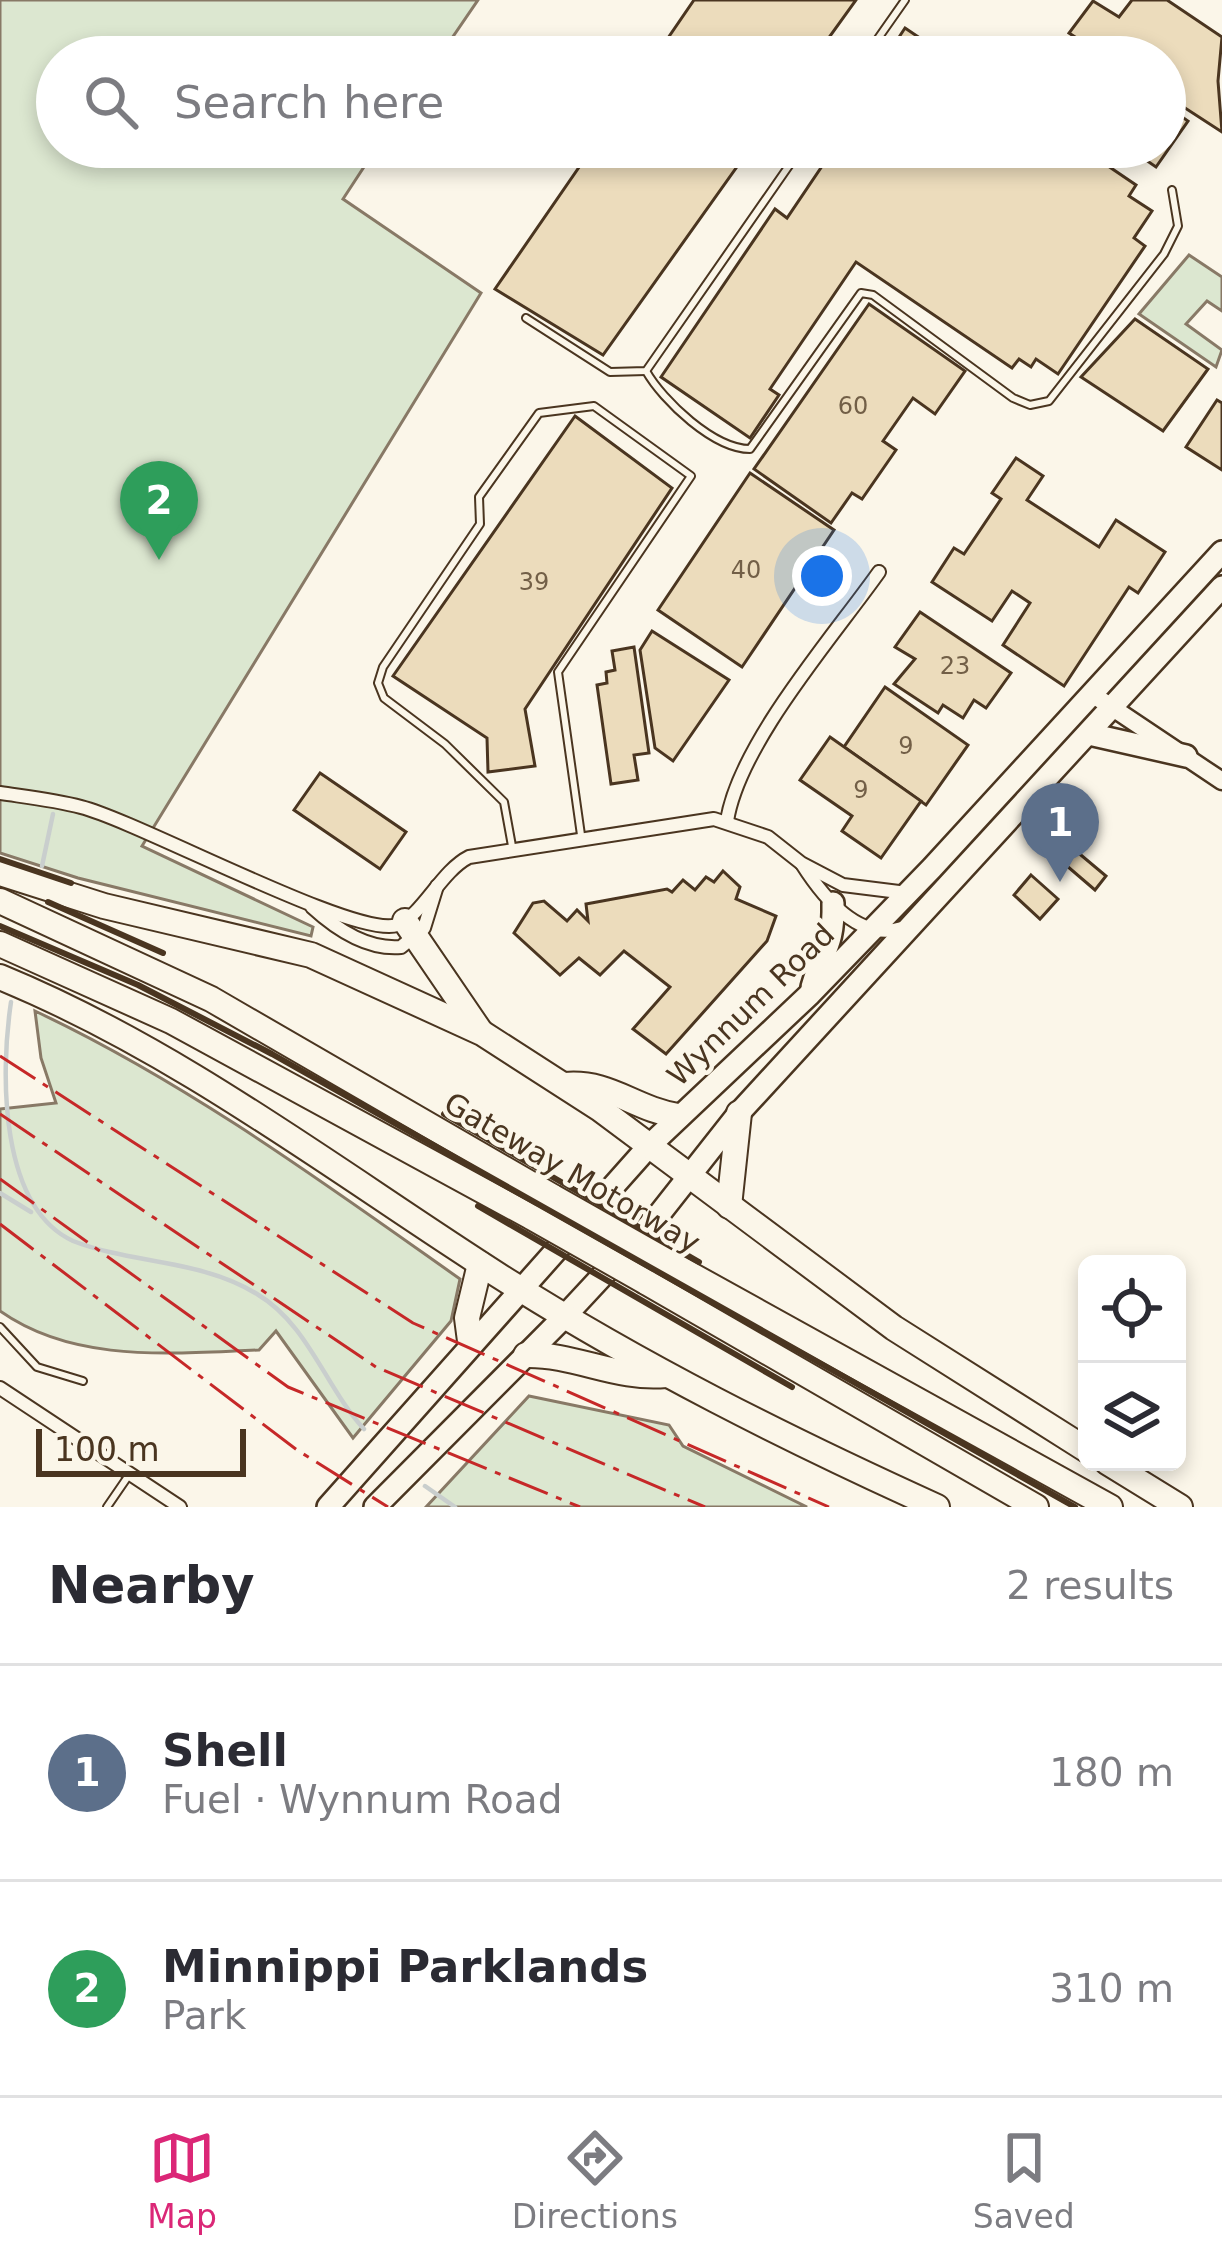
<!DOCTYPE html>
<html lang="en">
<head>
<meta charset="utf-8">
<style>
	:root { --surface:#fff; --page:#f7f7f7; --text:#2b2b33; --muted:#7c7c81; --line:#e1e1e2; --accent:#db2777 }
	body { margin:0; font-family:"DejaVu Sans",sans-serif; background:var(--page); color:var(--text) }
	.controls { position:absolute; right:36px; bottom:36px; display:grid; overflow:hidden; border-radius:18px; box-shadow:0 6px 18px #0003 }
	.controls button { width:108px; height:108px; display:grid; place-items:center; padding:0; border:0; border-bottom:3px solid var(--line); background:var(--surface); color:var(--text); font:60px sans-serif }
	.scale { position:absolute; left:36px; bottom:30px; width:210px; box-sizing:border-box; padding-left:12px; border:6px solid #4a3520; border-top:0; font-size:33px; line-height:42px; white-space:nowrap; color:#4a3520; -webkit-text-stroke:9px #fbf6e9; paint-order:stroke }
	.you { position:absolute; left:822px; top:576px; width:42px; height:42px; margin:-30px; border:9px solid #fff; border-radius:50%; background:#1a73e8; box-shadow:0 0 0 18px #1a73e833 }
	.badge { display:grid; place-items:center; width:78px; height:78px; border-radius:50%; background:var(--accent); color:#fff; font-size:39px; font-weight:700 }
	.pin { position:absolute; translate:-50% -99px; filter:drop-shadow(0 3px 6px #0008) }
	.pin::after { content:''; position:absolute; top:63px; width:42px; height:36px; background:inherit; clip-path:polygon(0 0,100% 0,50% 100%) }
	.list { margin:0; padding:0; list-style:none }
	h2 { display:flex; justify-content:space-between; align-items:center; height:156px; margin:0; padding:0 48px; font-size:51px }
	h2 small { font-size:39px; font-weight:400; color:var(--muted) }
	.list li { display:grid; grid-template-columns:78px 1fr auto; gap:36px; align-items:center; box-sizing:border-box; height:216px; padding:0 48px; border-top:3px solid var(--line) }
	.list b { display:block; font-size:45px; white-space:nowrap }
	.list p { margin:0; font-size:39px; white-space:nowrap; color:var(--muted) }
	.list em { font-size:39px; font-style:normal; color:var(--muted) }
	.icon { flex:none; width:66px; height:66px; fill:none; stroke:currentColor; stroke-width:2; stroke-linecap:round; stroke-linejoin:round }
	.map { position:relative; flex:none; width:1222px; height:1507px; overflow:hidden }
	.search { position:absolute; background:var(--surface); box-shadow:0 6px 18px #0003; left:36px; right:36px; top:36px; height:132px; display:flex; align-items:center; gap:30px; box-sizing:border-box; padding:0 42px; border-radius:66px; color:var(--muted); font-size:45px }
	.sheet { height:588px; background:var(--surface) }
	nav { display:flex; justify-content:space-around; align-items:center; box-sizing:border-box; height:168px; border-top:3px solid var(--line); background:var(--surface); font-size:33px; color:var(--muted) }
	nav a { display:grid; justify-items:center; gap:6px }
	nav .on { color:var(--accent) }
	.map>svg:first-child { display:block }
	.green { fill:#dce7d0; stroke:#887966; stroke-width:3 }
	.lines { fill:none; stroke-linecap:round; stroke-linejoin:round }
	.stream { stroke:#c9cecd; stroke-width:4.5 }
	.building { fill:#ecdcbc; stroke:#4a3520; stroke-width:3 }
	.service-casing { stroke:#4a3520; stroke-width:10 }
	.minor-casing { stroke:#4a3520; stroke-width:16 }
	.tertiary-casing { stroke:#4a3520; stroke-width:21 }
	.primary-casing { stroke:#4a3520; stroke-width:26 }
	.motorway-casing { stroke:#4a3520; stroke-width:28 }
	.service { stroke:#fbf6e9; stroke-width:6 }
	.minor { stroke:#fbf6e9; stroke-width:12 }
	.tertiary { stroke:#fbf6e9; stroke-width:16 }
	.primary { stroke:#fbf6e9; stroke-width:21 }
	.motorway { stroke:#fbf6e9; stroke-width:24 }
	.motorway-bridge-casing { stroke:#4a3520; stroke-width:28; stroke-linecap:butt }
	.motorway-bridge { stroke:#fbf6e9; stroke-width:24 }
	.wall { stroke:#4a3520; stroke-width:6 }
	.power { stroke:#c62828; stroke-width:3; stroke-dasharray:42 9 6 9; stroke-linecap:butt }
	.labels { text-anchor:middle; stroke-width:9; stroke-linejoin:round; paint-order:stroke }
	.number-label { font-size:24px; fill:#725f47 }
	.street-label { font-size:30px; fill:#4a3520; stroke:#fbf6e9 }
</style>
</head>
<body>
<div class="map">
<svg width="1222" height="1507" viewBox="0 0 1222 1507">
	<rect width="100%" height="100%" fill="#fbf6e9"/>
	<g class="green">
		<path d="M 0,0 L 478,0 L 439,57 L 57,57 L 57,147 L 377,147 L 343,199 L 481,293 L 142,846 L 313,927 L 311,936 L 78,878 L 0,853 Z"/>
		<path d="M 1189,255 L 1222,277 L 1222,311 L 1207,301 L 1186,324 L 1222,350 L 1216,367 L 1139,314 Z"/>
		<path d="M 35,1011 C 186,1082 324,1183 460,1279 L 451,1321 L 353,1438 L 276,1331 L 259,1350 C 172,1353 75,1364 0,1311 L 0,1109 L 56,1103 L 41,1058 Z"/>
		<path d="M 529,1396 L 669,1425 L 683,1446 L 807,1507 L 426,1507 Z"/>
	</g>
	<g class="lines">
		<g class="stream">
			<path d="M 42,866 L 53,814"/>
			<path d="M 11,1002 C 0,1076 0,1207 73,1241 C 132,1264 200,1259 257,1294 C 309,1325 325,1387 364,1429"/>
			<path d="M 0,1193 L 31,1212"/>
			<path d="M 425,1486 L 455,1507"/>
		</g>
	</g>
	<g class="building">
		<path d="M 694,0 L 856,0 L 815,57 L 655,57 Z"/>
		<path d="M 1132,0 L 1167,0 L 1222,37 L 1218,81 L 1222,132 L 1165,95 L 1165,57 L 1106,57 L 1069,33 L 1093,1 L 1119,17 Z"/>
		<path d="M 905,28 L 948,57 L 886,57 Z"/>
		<path d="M 1165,105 L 1188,121 L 1156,167 L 1127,147 L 1165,147 Z"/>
		<path d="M 593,147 L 751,147 L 603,355 L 495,289 Z"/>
		<path d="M 835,147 L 1080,147 L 1136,185 L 1129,196 L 1152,211 L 1134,238 L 1145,246 L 1058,374 L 1036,359 L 1031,367 L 1019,359 L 1012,368 L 856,262 L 770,389 L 779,395 L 750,438 L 661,377 L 775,209 L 787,218 Z"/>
		<path d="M 869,304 L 965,371 L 935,414 L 913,398 L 883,441 L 896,450 L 862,499 L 852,493 L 831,523 L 754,469 Z"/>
		<path d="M 1135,319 L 1208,369 L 1163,431 L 1081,377 Z"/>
		<path d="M 1217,400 L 1222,403 L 1222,470 L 1186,447 Z"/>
		<path d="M 575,416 L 672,488 L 525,709 L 535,766 L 488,772 L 487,738 L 393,676 Z"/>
		<path d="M 1016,458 L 1043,476 L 1027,500 L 1099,547 L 1116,520 L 1165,552 L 1138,593 L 1129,587 L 1064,686 L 1003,645 L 1030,603 L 1012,591 L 992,621 L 932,582 L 954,548 L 964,554 L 1001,499 L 992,493 Z"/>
		<path d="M 750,473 L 834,530 L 742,667 L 658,610 Z"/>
		<path d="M 920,612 L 1011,673 L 986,708 L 974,700 L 963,718 L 943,705 L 938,713 L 894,684 L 915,659 L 895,647 Z"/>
		<path d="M 652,631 L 729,680 L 673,761 L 655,748 L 640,650 Z"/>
		<path d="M 634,647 L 649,753 L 634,755 L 638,780 L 611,784 L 597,685 L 607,683 L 606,672 L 615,670 L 612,651 Z"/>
		<path d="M 885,687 L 968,745 L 926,805 L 844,747 Z"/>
		<path d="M 830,737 L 921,801 L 881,858 L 842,831 L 852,816 L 800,780 Z"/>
		<path d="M 320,773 L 406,832 L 380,869 L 294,810 Z"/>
		<path d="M 1057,835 L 1106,876 L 1095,890 L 1046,848 Z"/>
		<path d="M 723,871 L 740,887 L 736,899 L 776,916 L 767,941 L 666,1054 L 633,1029 L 670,987 L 624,951 L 600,975 L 579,958 L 560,975 L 514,933 L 533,903 L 544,901 L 567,921 L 577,910 L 588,921 L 586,904 L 667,889 L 672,892 L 683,880 L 695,890 L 706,877 L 714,882 Z"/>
		<path d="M 1031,875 L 1058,899 L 1040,919 L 1014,895 Z"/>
	</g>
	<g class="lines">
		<g class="service-casing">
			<g id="service">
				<path d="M 865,57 L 905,0"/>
				<path d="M 526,318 L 610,372 L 646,371 L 802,147"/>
				<path d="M 646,371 C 663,401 714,449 750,449 L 861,293 L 873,295 L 1013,398 L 1030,405 L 1049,401 L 1164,254 L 1178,226 L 1172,190"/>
				<path d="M 512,846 L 504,802 L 445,744 L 384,698 L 378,683 L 383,667 L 480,524 L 479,497 L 539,413 L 594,406 L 691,476 L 558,672 L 581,835"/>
				<path d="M 0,1327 L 37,1367 L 83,1381"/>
				<path d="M 107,1507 L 129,1475"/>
			</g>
		</g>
		<g class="minor-casing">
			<g id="minor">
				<path d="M 0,793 C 27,797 55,800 81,807 C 140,822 356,939 397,925 C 422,916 441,871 469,857 L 714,819 L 768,837 L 801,863 L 843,885 L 907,893"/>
				<path d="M 727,821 C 739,744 833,637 879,572"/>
				<path d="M 802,864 C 823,897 859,942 902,928"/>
				<path d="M 312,907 C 336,929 367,950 401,947 L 424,928 L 437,886"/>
				<path d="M 0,1388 L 180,1507"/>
			</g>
		</g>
		<g class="tertiary-casing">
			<path id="tertiary" d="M 1092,694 L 1222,781"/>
		</g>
		<g class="primary-casing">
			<g id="primary">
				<path d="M 1089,734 L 1186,756"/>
				<path d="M 812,987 C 823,948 834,948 833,903"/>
				<path d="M 328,1507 L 649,1146 L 810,994 L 932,868 L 1222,552"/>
				<path d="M 375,1507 L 565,1316 L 657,1217 L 739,1113 L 1222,587"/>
			</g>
		</g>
		<g class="motorway-casing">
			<g id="motorway">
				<path d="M 0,873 L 104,906 L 311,955 L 482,1033 L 600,1109 L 894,1328 L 1087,1450"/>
				<path d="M 0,901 L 211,999 L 553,1197"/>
				<path d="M 405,921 L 480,1031"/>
				<path d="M 0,944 L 171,1021 L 533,1218"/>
				<path d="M 0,977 C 180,1051 338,1173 501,1277 C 641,1366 787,1439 937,1507"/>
				<path d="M 565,1085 C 610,1081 634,1109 678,1116"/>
				<path d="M 729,1206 L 739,1113"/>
				<path d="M 666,1261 L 1110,1507"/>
				<path d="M 646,1282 L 1036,1507"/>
				<path d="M 470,1341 L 467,1318 L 480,1264"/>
				<path d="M 526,1355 C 575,1354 617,1380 666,1375"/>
				<path d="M 1107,1462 L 1180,1507"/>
			</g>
		</g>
		<use href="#service" class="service"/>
		<use href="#minor" class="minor"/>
		<use href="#tertiary" class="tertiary"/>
		<use href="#primary" class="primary"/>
		<use href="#motorway" class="motorway"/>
		<g class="motorway-bridge-casing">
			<g id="motorway-bridge">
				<path d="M 553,1197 L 666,1261"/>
				<path d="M 533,1218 L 646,1282"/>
			</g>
		</g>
		<use href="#motorway-bridge" class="motorway-bridge"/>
		<g class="wall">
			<path d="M 0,859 L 71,883"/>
			<path d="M 48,902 L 163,953"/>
			<path d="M 0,926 L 138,985 L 272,1054 L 1075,1507"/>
			<path d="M 444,1114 L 699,1262"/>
			<path d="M 478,1206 L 792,1387"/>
		</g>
		<g class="power">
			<path d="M 0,1056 L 413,1323 L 829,1507"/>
			<path d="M 0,1114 L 376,1367 L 705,1507"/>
			<path d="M 0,1179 L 288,1387 L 580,1507"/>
			<path d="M 0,1224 L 297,1450 L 388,1507"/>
		</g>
	</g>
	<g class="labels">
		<g class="number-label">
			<text x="853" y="414">60</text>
			<text x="746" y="578">40</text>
			<text x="534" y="590">39</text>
			<text x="955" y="674">23</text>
			<text x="906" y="754">9</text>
			<text x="861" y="798">9</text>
		</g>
		<g class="street-label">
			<text transform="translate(751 1005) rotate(-44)" y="10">Wynnum Road</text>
			<text transform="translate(572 1173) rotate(30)" y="10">Gateway Motorway</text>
		</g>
	</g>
</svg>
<div class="controls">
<button><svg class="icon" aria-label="locate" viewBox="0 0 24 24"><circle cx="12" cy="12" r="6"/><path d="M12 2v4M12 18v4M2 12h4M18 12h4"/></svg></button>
<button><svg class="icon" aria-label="layers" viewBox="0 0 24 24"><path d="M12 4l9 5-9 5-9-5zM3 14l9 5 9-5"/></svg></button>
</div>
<div class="scale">100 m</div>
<div class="you"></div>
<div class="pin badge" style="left:1060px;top:882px;background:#5c6f8a">1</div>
<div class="pin badge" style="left:159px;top:560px;background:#2e9e5b">2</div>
<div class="search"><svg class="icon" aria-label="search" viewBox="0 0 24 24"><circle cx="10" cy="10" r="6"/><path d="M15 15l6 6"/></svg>Search here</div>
</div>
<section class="sheet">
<h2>Nearby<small>2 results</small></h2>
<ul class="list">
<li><span class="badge" style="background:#5c6f8a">1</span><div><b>Shell</b><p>Fuel · Wynnum Road</p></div><em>180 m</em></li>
<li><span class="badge" style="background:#2e9e5b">2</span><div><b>Minnippi Parklands</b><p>Park</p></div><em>310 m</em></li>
</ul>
</section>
<nav>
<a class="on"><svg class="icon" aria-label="map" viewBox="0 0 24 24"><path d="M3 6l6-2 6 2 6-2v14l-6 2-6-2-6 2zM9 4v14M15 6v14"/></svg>Map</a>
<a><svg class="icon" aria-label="directions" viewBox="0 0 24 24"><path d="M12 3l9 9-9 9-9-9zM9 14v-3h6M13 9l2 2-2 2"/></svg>Directions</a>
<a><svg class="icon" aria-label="saved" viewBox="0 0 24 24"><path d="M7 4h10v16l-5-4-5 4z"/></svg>Saved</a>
</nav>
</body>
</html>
